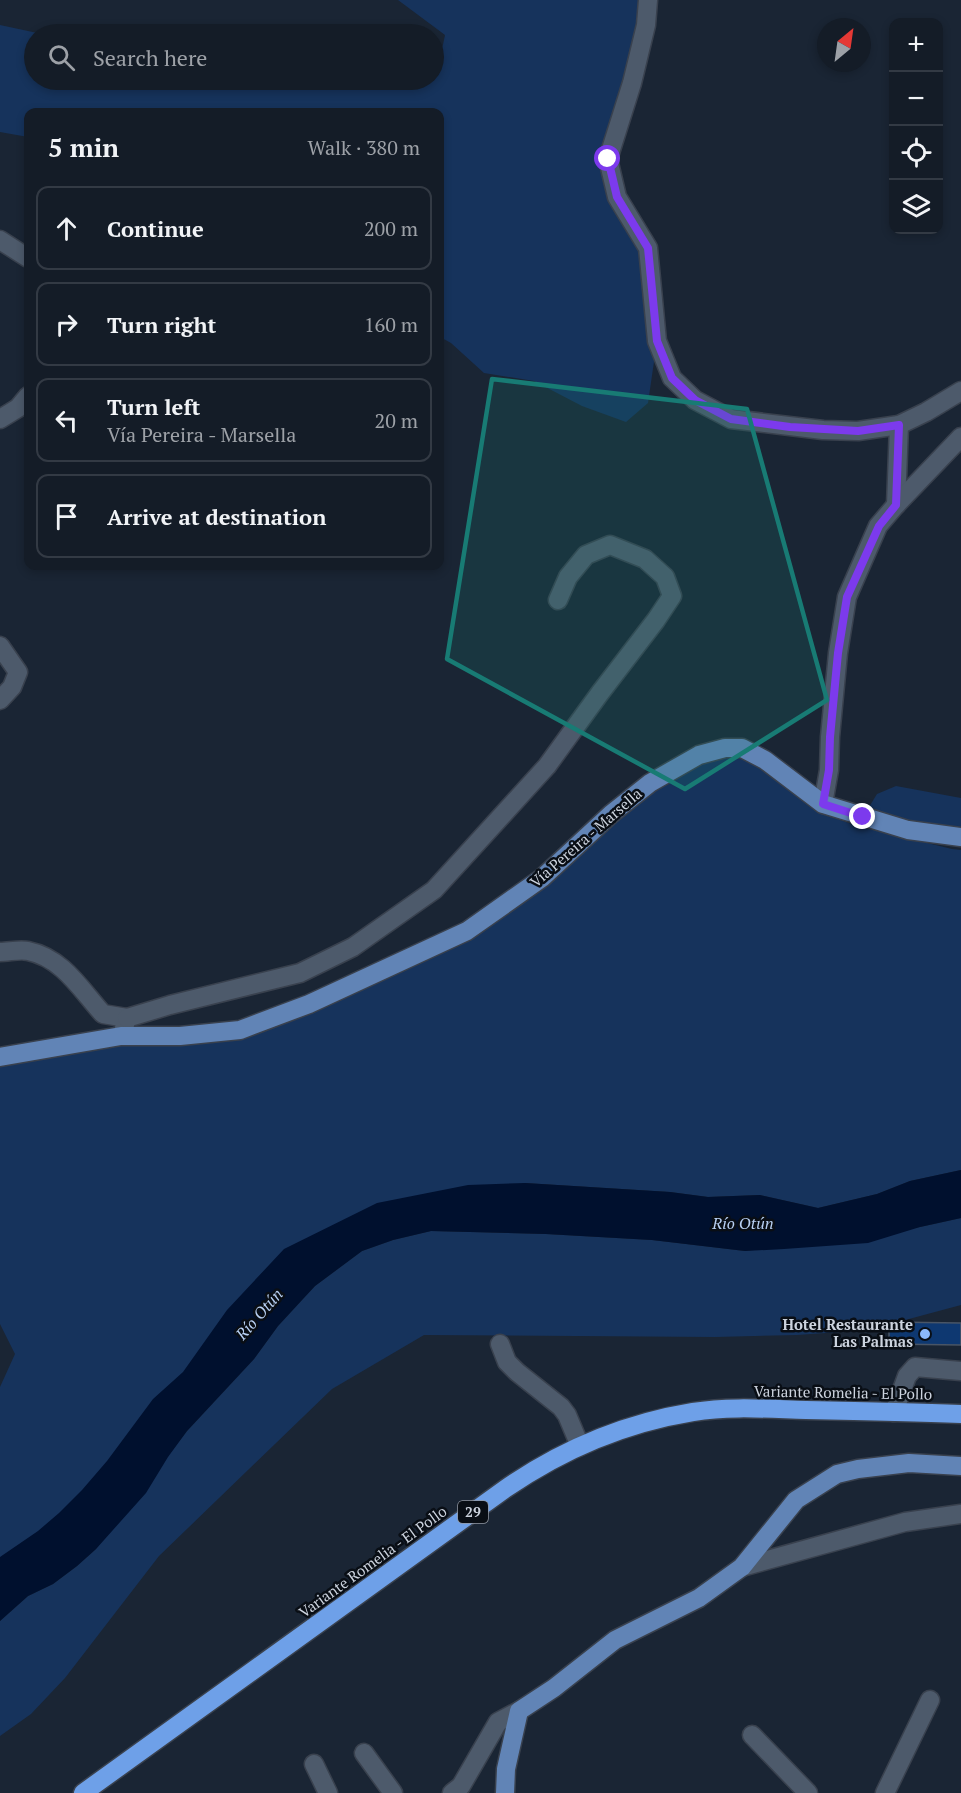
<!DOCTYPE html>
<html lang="en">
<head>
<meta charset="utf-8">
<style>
	:root { --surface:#141c27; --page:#212933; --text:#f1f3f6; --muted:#9da1a7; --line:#333a44 }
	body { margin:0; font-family:"PT Serif",serif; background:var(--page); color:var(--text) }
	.controls { position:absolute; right:18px; top:18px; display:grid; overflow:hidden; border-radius:12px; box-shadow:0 3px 9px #0003 }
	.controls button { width:54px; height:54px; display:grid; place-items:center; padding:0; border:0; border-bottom:2px solid var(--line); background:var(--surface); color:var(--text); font:30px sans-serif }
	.compass { position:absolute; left:817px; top:18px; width:54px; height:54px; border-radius:50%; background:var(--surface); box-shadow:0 3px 9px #0003; rotate:29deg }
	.stop { position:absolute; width:18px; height:18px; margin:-14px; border:4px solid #7c3aed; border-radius:50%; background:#fff }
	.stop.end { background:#7c3aed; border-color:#fff; box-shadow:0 2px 6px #0008 }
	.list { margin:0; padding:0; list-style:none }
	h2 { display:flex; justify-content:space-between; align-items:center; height:78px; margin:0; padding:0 24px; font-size:26px }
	h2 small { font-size:20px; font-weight:400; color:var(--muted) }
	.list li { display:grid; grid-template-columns:39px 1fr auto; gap:18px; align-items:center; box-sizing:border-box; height:84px; margin:0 12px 12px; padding:0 12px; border:2px solid var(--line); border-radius:12px }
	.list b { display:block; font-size:22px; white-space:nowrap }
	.list p { margin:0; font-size:20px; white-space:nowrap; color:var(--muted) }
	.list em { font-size:20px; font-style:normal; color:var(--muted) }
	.icon { flex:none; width:33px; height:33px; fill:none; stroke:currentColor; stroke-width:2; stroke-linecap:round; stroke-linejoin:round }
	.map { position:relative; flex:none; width:961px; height:1793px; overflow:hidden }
	.search { position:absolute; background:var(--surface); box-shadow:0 3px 9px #0003; left:24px; top:24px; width:420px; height:66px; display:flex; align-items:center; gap:15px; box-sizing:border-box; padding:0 21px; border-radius:33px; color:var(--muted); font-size:22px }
	.panel { position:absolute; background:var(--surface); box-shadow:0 3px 9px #0003; left:24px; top:108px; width:420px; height:462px; border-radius:12px }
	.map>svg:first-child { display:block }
	.green { fill:#16335c }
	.water { fill:#00102e }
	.building { fill:#0e3871; stroke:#495566; stroke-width:1.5 }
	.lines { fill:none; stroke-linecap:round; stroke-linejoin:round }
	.minor-casing { stroke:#39414e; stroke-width:21 }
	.major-casing { stroke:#39414e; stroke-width:21 }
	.highway-casing { stroke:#39414e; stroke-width:21 }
	.minor { stroke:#4d5a6b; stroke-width:18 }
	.major { stroke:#6184b6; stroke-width:18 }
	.highway { stroke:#6ea0e8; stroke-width:18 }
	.route { stroke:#7c3aed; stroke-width:8 }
	.marked { fill:#187b74; fill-opacity:0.2; stroke:#187b74; stroke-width:4.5; stroke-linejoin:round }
	.poi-dot { fill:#8bb9fc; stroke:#090e15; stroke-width:2 }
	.labels { text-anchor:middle; stroke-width:5; stroke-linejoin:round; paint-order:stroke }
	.shield { fill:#090e15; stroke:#9298a2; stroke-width:1.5 }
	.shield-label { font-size:14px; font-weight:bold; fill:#ccd3de }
	.street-label { font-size:15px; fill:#ccd3de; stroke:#090e15 }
	.poi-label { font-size:15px; font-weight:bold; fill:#ccd3de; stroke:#090e15; text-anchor:end }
	.water-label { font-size:16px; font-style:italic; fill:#b8d0f3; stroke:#090e15 }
</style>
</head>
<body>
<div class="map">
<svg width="961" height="1793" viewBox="0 0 961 1793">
	<rect width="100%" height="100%" fill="#1a2534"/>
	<g class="green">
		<path d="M 398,0 L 648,0 L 608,159 L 648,248 L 657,341 L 648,403 L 626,422 L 582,406 L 534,381 L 484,373 L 451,343 L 440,337 L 440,112 L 28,112 L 28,137 L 0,132 L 0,25 L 42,34 L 34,34 L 34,80 L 434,80 L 434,65 L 439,64 L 445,35 Z"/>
		<path d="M 723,749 L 765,760 L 819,813 L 861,827 L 952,849 L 961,850 L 961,1170 L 910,1181 L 877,1194 L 818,1208 L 760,1195 L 708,1197 L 670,1192 L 525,1183 L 262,1273 L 91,1515 L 0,1591 L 0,1387 L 15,1354 L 0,1324 L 0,1056 L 240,1030 L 467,931 L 667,774 Z"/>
		<path d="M 896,786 L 961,798 L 961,837 L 866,812 L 877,794 Z"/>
		<path d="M 961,1218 L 961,1305 L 868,1330 L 797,1335 L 715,1337 L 424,1335 L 332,1389 L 159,1556 L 65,1678 L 31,1714 L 0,1736 L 0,1621 L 28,1596 L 53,1584 L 77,1566 L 96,1549 L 187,1431 L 254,1359 L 278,1326 L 302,1300 L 315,1286 L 362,1251 L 393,1240 L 431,1231 L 546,1234 L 652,1240 L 745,1251 L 920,1227 Z"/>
	</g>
	<path class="water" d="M 961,1170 L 961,1218 L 920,1227 L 868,1243 L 784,1249 L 745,1251 L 652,1240 L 546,1234 L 431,1231 L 393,1240 L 362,1251 L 315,1286 L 302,1300 L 278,1326 L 254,1359 L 187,1431 L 168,1457 L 146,1493 L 96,1549 L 77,1566 L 53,1584 L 28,1596 L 0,1621 L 0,1557 L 38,1531 L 59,1513 L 82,1490 L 107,1461 L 153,1399 L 183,1372 L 227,1310 L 284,1249 L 377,1203 L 468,1185 L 525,1183 L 670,1192 L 708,1197 L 760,1195 L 818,1208 L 877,1194 L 910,1181 Z"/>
	<path class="building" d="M 889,1322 L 961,1323 L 961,1345 L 889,1344 Z"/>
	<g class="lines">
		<g class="minor-casing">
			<g id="minor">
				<path d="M 648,0 L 646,25 L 632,83 L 608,159 L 617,197 L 648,248 L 657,341 L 672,378 L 695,400 L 731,419 L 823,430 L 858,431 L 899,425 L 926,412 L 961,391"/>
				<path d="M 0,240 L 28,258"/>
				<path d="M 0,419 L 18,408 L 28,396"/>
				<path d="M 896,505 L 899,425"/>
				<path d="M 0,646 L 18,672 L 12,687 L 0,700"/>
				<path d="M 823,804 L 829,770 L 830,737 L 838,653 L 847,597 L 878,526 L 896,505 L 961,437"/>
				<path d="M 0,952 C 9,952 20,949 28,951 C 63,958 81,990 103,1014 L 127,1018 L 124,1028"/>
				<path d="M 127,1018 L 170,1005 L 300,973 L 353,947 L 434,890 L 547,766 L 600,693 L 656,620 L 672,596 L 665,577 L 645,559 L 610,545 L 586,555 L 568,577 L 558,600"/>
				<path d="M 500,1344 L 507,1362 L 517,1372 L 561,1407 L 567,1415 L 580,1446"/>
				<path d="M 894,1412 L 907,1376 L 915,1367 L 961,1371"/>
				<path d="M 742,1567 L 905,1522 L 961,1514"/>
				<path d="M 752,1735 L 808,1793"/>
				<path d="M 364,1753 L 393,1793"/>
				<path d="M 314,1764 L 328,1793"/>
				<path d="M 452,1793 L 461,1786 L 498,1722 L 519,1711"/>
				<path d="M 885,1793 L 930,1700"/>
			</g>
		</g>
		<g class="major-casing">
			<g id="major">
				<path d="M 0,1057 L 121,1036 L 180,1036 L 240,1030 L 309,1004 L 467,931 L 542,878 L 611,814 L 650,783 L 699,755 L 725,748 L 742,748 L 765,760 L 823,804 L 908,830 L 961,837"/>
				<path d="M 505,1793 L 506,1769 L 519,1711 L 554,1688 L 615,1640 L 699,1598 L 742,1567 L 796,1500 L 837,1474 L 858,1469 L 909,1463 L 961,1466"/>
			</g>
		</g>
		<g class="highway-casing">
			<path id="highway" d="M 83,1793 L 505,1489 C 560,1451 625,1423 693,1412 C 730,1406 768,1409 806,1410 C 858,1411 909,1412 961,1414"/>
		</g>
		<use href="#minor" class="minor"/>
		<use href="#major" class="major"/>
		<use href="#highway" class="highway"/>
	</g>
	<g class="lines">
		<path class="route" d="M 608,159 L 617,197 L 648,248 L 657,341 L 672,378 L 695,400 L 731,419 L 790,427 L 858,431 L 899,425 L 896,505 L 879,526 L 847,597 L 838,653 L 830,737 L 829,770 L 823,804 L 863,817"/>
	</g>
	<path class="marked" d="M 492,379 L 747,409 L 827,700 L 685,789 L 447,659 Z"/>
	<circle class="poi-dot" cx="925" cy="1334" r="6"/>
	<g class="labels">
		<rect class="shield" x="458" y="1501" width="30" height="22" rx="4.5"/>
		<g class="shield-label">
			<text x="473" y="1517">29</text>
		</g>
		<g class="street-label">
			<text transform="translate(586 838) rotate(-41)" y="5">Vía Pereira - Marsella</text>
			<text transform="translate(843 1393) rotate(1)" y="5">Variante Romelia - El Pollo</text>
			<text transform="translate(373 1562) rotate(-36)" y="5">Variante Romelia - El Pollo</text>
		</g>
		<g class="poi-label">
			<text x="913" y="1330">Hotel Restaurante<tspan x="913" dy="17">Las Palmas</tspan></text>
		</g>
		<g class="water-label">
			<text x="743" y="1229">Río Otún</text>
			<text transform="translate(259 1314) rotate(-49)" y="6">Río Otún</text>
		</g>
	</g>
</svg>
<div class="controls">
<button>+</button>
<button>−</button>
<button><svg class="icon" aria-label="locate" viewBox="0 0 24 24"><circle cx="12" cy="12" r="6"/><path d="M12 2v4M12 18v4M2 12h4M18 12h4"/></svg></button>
<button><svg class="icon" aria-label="layers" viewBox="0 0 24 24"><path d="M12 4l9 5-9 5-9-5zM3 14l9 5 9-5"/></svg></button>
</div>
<svg class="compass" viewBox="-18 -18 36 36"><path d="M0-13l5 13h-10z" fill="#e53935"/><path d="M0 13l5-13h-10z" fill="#9da1a7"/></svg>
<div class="stop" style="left:608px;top:159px"></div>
<div class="stop end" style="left:863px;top:817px"></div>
<div class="search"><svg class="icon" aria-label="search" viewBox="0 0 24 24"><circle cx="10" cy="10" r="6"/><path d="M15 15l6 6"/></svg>Search here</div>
<section class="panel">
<h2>5 min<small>Walk · 380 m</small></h2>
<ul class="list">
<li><svg class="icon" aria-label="ahead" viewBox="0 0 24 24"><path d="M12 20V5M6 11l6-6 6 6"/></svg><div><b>Continue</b></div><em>200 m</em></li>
<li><svg class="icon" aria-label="right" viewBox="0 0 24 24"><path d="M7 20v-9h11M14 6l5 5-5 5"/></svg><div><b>Turn right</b></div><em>160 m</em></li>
<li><svg class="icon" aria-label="left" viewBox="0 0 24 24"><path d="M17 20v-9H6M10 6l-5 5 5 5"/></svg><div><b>Turn left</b><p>Vía Pereira - Marsella</p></div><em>20 m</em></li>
<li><svg class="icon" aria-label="arrive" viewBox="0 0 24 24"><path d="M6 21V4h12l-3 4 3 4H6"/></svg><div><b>Arrive at destination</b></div></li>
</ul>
</section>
</div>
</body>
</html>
